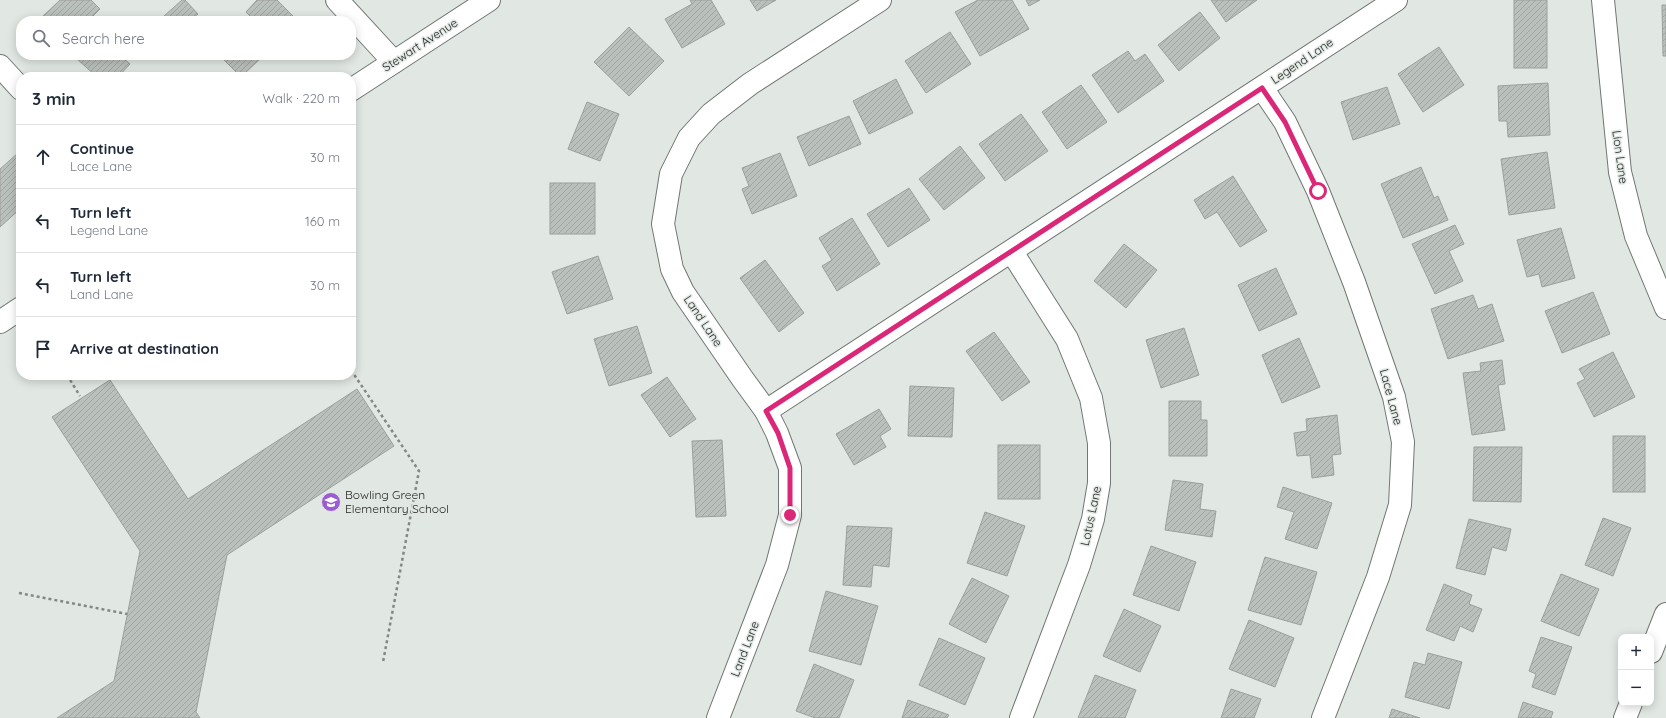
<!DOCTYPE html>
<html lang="en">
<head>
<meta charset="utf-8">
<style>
	:root { --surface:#fff; --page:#f2f2f3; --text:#1f2937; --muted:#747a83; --line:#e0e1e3 }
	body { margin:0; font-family:Quicksand,sans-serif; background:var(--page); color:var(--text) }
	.controls { position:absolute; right:12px; bottom:12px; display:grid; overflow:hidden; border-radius:8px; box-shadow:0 2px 10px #0003 }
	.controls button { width:36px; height:36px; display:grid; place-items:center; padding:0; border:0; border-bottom:1px solid var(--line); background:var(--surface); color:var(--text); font:20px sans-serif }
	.stop { position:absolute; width:12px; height:12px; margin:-9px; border:3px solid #db2777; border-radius:50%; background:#fff }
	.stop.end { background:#db2777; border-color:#fff; box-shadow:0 1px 4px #0008 }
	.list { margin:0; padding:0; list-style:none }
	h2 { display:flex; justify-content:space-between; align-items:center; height:52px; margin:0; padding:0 16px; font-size:17px }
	h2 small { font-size:13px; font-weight:400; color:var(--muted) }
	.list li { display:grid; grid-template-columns:26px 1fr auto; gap:12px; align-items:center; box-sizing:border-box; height:64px; padding:0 16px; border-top:1px solid var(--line) }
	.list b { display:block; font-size:15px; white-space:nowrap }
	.list p { margin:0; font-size:13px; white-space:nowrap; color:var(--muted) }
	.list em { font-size:13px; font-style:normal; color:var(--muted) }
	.icon { flex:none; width:22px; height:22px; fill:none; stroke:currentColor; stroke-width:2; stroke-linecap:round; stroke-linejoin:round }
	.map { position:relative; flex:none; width:1666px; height:718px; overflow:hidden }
	.search { position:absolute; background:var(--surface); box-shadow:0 2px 10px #0003; left:16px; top:16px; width:340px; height:44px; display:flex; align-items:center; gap:10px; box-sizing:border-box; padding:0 14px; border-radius:16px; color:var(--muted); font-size:15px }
	.panel { position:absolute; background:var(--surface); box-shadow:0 2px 10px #0003; left:16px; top:72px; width:340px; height:308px; border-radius:16px }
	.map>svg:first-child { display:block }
	.building { fill:url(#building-hatch); stroke:#9ba09c }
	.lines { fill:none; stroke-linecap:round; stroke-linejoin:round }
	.minor-casing { stroke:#717773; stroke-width:24 }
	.tertiary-casing { stroke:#717773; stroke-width:24 }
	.path { stroke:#848885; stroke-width:2.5; stroke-dasharray:3 3; stroke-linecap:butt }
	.minor { stroke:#fff; stroke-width:22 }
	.tertiary { stroke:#fff; stroke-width:22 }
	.route { stroke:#db2777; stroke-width:5 }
	.labels { text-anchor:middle; stroke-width:3; stroke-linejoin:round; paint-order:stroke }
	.street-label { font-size:12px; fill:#232523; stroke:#e1e7e3 }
	.poi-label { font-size:12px; fill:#232523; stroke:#e1e7e3; text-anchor:start }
</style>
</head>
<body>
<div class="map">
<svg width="1666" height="718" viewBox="0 0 1666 718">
	<defs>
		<pattern id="building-hatch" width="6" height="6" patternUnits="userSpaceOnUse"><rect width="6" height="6" fill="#bac0bc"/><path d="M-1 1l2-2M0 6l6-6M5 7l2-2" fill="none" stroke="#a0a5a1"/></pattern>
	</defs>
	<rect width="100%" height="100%" fill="#e1e7e3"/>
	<g class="building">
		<path d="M 60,0 L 91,0 L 100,9 L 88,21 L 42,21 L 40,19 Z"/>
		<path d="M 182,0 L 185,0 L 198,14 L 190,21 L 167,21 L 163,17 Z"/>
		<path d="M 257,0 L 277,0 L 298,21 L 255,21 L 246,12 Z"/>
		<path d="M 690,0 L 711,0 L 725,24 L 682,48 L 665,19 L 692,4 Z"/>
		<path d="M 750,0 L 776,0 L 757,11 Z"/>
		<path d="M 978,0 L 1012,0 L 1029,29 L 980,56 L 955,12 Z"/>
		<path d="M 1026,0 L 1040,0 L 1029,6 Z"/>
		<path d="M 1211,0 L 1257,0 L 1226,22 Z"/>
		<rect x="1514" y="0" width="33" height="68"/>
		<path d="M 1662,5 L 1666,5 L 1666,56 L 1663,56 Z"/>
		<path d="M 1200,12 L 1220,38 L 1179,71 L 1158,45 Z"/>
		<path d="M 629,27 L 664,61 L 629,96 L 594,62 Z"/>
		<path d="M 950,32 L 971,64 L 926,93 L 905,61 Z"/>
		<path d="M 1439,47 L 1464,85 L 1423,112 L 1398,74 Z"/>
		<path d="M 1128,51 L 1135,61 L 1145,54 L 1164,81 L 1118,113 L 1092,75 Z"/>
		<path d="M 81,55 L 120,55 L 130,64 L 118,77 L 97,77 L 77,59 Z"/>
		<path d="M 219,55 L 264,55 L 241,77 Z"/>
		<path d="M 896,79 L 913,113 L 869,134 L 853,101 Z"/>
		<path d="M 1548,83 L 1550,135 L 1508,137 L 1507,121 L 1499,121 L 1498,86 Z"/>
		<path d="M 1081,85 L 1107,122 L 1067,149 L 1042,112 Z"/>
		<path d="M 1387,87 L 1400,124 L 1353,140 L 1341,102 Z"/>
		<path d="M 587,102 L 619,114 L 600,161 L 568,149 Z"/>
		<path d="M 1021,114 L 1048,151 L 1005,181 L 979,144 Z"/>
		<path d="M 849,116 L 861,144 L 809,166 L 797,137 Z"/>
		<path d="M 960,146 L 985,178 L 944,210 L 919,179 Z"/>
		<path d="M 1547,152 L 1555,208 L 1509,215 L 1501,159 Z"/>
		<path d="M 18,153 L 21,157 L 21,208 L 0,227 L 0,169 Z"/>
		<path d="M 780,153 L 797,196 L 752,214 L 742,189 L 749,186 L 742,168 Z"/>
		<path d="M 1421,167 L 1434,198 L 1438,196 L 1448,220 L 1403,238 L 1381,184 Z"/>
		<path d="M 1233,176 L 1267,231 L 1240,247 L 1217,212 L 1205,219 L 1194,200 Z"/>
		<rect x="550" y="183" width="45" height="51"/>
		<path d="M 909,188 L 930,220 L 888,247 L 867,214 Z"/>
		<path d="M 852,218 L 880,264 L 837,291 L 822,266 L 832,260 L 819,238 Z"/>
		<path d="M 1455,225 L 1464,244 L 1449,251 L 1463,281 L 1435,294 L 1412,244 Z"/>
		<path d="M 1561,228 L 1575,278 L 1542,287 L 1539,274 L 1527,277 L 1517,240 Z"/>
		<path d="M 1124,244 L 1157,270 L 1126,308 L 1094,281 Z"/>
		<path d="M 598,256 L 613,299 L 567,314 L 552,272 Z"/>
		<path d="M 765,260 L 804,313 L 779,332 L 740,278 Z"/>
		<path d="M 1276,268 L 1297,314 L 1259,331 L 1238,285 Z"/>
		<path d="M 1593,292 L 1610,334 L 1562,353 L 1545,311 Z"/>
		<path d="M 1473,295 L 1478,309 L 1492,304 L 1504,341 L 1448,359 L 1431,309 Z"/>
		<path d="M 637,326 L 652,373 L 609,386 L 594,339 Z"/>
		<path d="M 1184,328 L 1199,375 L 1161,388 L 1146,340 Z"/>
		<path d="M 994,332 L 1030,382 L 1002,401 L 966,351 Z"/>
		<path d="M 1299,338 L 1320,387 L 1282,403 L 1262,355 Z"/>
		<path d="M 1613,352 L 1635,397 L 1594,417 L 1577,383 L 1585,379 L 1579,369 Z"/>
		<path d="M 1502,360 L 1505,384 L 1498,385 L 1505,430 L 1472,435 L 1463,373 L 1481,371 L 1480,363 Z"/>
		<path d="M 667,377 L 696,419 L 670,437 L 641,395 Z"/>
		<path d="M 110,380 L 188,499 L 357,389 L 394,446 L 227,555 L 196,712 L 200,718 L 57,718 L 114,681 L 140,551 L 52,417 Z"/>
		<path d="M 910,386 L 954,388 L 952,437 L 908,436 Z"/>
		<path d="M 1169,401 L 1201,401 L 1201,420 L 1207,420 L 1207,456 L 1169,456 Z"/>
		<path d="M 879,409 L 891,429 L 880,436 L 886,447 L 854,465 L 836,434 Z"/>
		<path d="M 1337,415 L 1341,454 L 1332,455 L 1334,475 L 1312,478 L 1310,455 L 1297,456 L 1294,433 L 1307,431 L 1306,419 Z"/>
		<rect x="1613" y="436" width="32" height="56"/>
		<path d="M 722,440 L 726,516 L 696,517 L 692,441 Z"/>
		<rect x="998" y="445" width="42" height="54"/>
		<path d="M 1474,447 L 1522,447 L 1521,502 L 1473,501 Z"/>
		<path d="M 1173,480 L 1203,484 L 1200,509 L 1216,511 L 1212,537 L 1165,530 Z"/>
		<path d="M 1283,487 L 1332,503 L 1317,549 L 1285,539 L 1294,512 L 1277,507 Z"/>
		<path d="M 985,512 L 1025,526 L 1007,576 L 967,563 Z"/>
		<path d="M 1603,518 L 1631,528 L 1613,576 L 1585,565 Z"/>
		<path d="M 1469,519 L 1511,529 L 1506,551 L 1492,547 L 1485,575 L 1456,568 Z"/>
		<path d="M 847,526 L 892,528 L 889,567 L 873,565 L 871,587 L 843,585 Z"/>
		<path d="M 1151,546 L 1196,562 L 1179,611 L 1133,595 Z"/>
		<path d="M 1265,557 L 1317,572 L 1301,625 L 1248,610 Z"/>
		<path d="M 1561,574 L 1599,589 L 1579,636 L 1541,621 Z"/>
		<path d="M 972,578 L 1009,596 L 986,643 L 949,624 Z"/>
		<path d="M 1444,584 L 1472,595 L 1469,604 L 1482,609 L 1473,632 L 1460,626 L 1454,641 L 1426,630 Z"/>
		<path d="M 826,591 L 878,606 L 861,665 L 809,651 Z"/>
		<path d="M 1124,609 L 1161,626 L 1140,672 L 1103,656 Z"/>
		<path d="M 1249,620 L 1294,638 L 1275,687 L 1229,669 Z"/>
		<path d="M 1541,637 L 1572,647 L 1555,695 L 1532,687 L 1536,674 L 1529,671 Z"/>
		<path d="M 939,638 L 985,658 L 965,705 L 919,685 Z"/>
		<path d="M 1428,653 L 1462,662 L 1449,709 L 1405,697 L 1414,662 L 1425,665 Z"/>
		<path d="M 814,664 L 854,680 L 839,718 L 815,718 L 796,711 Z"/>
		<path d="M 1095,675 L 1136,690 L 1125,718 L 1078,718 Z"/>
		<path d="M 1231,689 L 1261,699 L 1254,718 L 1221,718 Z"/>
		<path d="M 908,700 L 949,715 L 947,718 L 902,718 Z"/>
		<path d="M 1523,702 L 1553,712 L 1551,718 L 1518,718 Z"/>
		<path d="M 1392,709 L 1420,718 L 1389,718 Z"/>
	</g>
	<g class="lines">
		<g class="minor-casing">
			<g id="minor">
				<path d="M 337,0 L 394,62"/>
				<path d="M 1603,0 L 1620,172 L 1636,236 L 1666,308"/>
				<path d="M 0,66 L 21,89"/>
				<path d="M 1262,88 L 1285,122 L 1318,191 L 1354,282 L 1394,397 L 1403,442 L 1400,505 L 1378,577 L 1323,718"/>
				<path d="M 1012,252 L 1067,339 L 1091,398 L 1099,443 L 1099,483 L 1093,519 L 1079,565 L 1021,718"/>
				<path d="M 766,411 L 1396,0"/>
				<path d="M 1651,652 L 1666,614"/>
				<path d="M 718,718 L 777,565 L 790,515 L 790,468 L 777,433 L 766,411 L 742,378 L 683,292 L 672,269 L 663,224 L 671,174 L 689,138 L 711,114 L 750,84 L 880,0"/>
				<path d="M 1625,718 L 1631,703"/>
			</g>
		</g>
		<g class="tertiary-casing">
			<g id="tertiary">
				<path d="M 351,90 L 489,0"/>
				<path d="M 0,322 L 21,308"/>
			</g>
		</g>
		<g class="path">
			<path d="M 351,370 L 419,471 L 383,662"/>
			<path d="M 67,375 L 80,396"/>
			<path d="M 19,593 L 127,614"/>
		</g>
		<use href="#minor" class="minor"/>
		<use href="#tertiary" class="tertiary"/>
	</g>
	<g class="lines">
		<path class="route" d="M 790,515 L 790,468 L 778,433 L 766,411 L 1262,88 L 1285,122 L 1318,191"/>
	</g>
	<defs>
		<g id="school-disc" transform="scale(1)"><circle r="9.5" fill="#9c5cd2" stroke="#e1e7e3"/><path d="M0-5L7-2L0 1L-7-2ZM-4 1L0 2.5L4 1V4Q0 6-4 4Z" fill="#fff"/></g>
	</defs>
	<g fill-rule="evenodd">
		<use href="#school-disc" x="331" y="502"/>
	</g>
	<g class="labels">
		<g class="street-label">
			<text transform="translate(420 45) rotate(-33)" y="4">Stewart Avenue</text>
			<text transform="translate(1302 61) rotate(-34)" y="4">Legend Lane</text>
			<text transform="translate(1620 157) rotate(82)" y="4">Lion Lane</text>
			<text transform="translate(703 321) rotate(56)" y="4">Land Lane</text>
			<text transform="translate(1391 397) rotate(75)" y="4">Lace Lane</text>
			<text transform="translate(1091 516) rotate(-78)" y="4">Lotus Lane</text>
			<text transform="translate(745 649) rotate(-69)" y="4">Land Lane</text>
		</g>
		<g class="poi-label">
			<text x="345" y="499">Bowling Green<tspan x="345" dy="14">Elementary School</tspan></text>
		</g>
	</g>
</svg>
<div class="controls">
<button>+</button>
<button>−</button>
</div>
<div class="stop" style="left:1318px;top:191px"></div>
<div class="stop end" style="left:790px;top:515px"></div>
<div class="search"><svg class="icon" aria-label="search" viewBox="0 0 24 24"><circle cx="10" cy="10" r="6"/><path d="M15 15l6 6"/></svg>Search here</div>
<section class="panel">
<h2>3 min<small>Walk · 220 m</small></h2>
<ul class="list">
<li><svg class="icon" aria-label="ahead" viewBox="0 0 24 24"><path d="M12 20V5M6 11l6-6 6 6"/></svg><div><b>Continue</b><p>Lace Lane</p></div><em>30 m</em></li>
<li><svg class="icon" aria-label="left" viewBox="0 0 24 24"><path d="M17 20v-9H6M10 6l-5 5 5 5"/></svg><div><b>Turn left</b><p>Legend Lane</p></div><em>160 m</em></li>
<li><svg class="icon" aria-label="left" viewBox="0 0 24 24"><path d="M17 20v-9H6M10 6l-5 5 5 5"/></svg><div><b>Turn left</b><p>Land Lane</p></div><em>30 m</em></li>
<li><svg class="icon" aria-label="arrive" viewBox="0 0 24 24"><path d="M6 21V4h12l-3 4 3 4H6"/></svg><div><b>Arrive at destination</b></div></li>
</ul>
</section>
</div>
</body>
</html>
